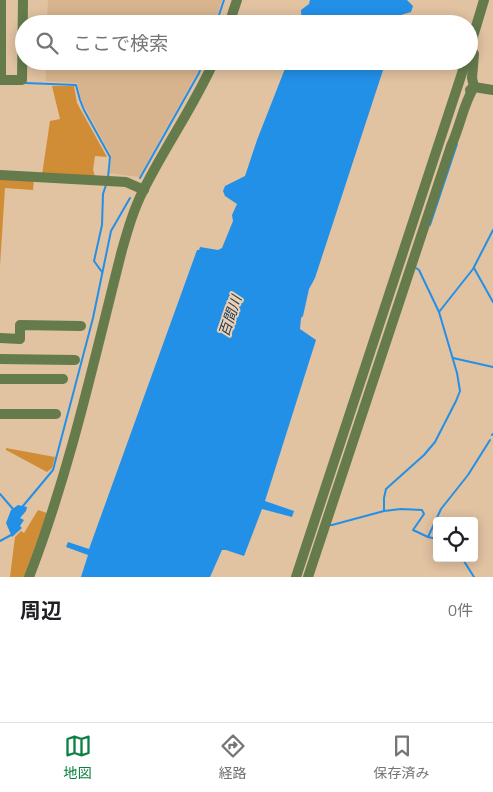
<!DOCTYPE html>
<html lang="ja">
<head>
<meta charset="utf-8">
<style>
	:root { --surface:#fff; --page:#f6f6f6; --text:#202124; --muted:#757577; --line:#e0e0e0; --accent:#0b8043 }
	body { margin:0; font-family:"Titillium Web","Noto Sans JP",sans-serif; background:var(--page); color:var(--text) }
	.controls { position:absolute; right:15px; bottom:15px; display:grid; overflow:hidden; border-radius:5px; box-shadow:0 2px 12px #0003 }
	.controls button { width:45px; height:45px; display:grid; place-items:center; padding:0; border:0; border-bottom:1px solid var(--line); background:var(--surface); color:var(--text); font:25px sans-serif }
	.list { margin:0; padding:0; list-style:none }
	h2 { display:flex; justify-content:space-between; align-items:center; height:65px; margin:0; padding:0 20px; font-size:21px }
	h2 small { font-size:16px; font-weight:400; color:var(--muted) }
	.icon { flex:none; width:28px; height:28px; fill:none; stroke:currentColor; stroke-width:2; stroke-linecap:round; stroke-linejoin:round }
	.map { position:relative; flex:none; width:493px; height:577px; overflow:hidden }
	.search { position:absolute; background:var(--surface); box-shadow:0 2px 12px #0003; left:15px; right:15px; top:15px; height:55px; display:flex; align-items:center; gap:12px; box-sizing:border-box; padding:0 18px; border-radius:28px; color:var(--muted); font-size:19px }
	.sheet { height:145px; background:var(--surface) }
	nav { display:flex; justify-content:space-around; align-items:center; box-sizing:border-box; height:70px; border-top:1px solid var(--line); background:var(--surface); font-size:14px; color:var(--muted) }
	nav a { display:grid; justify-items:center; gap:2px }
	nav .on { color:var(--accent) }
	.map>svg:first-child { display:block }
	.built { fill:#d8b48e }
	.green { fill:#d18d35 }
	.water { fill:#2390e8 }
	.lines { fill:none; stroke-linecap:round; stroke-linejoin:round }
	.stream { stroke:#2390e8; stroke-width:2 }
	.minor { stroke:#657b4c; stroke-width:10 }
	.labels { text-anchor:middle; stroke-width:4; stroke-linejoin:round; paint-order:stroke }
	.water-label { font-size:14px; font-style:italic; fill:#123a5e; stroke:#eecfae }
</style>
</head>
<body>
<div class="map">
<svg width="493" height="577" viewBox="0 0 493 577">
	<rect width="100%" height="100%" fill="#e1c2a1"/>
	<g class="built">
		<path d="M 48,0 L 222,0 L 214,24 L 47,24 Z"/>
		<path d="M 46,61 L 201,61 L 198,71 L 139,177 L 110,173 L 111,155 L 82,102 L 77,83 L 46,81 Z"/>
	</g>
	<g class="green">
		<path d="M 52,86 L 74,86 L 77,103 L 107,157 L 95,156 L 93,170 L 96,179 L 42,175 L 50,121 L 60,119 Z"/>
		<path d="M 0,177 L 34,179 L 33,190 L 5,188 L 0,266 Z"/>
		<path d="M 6,448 L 55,457 L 52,468 L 47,472 L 6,450 Z"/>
		<path d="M 38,510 L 47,513 L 24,577 L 10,577 L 15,537 L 21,531 L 24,533 Z"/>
	</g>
	<g class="water">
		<path d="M 310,0 L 407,0 L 413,6 L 411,12 L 401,15 L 397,24 L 302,24 L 301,10 L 309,4 Z"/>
		<path d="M 288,61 L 386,61 L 315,278 L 309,289 L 303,316 L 301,318 L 300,329 L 316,340 L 265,501 L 294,511 L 292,517 L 262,509 L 244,556 L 226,550 L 222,550 L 210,577 L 81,577 L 88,555 L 66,547 L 68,542 L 89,549 L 197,250 L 199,250 L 200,247 L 218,250 L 222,248 L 233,221 L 232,215 L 237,204 L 225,196 L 223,191 L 225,186 L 245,176 L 257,140 Z"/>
		<path d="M 18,505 L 27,507 L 26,511 L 20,518 L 24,520 L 20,526 L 22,528 L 12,537 L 6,523 L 11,510 Z"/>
	</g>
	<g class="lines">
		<g class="stream">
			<path d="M 216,24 L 224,0"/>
			<path d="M 25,83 L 76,85 L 80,100 L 84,110 L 110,157 L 108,178"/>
			<path d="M 140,178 L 199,73 L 203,61"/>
			<path d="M 430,225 L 457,144"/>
			<path d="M 474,268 L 493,302"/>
			<path d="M 102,272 L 94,261 L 102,225 L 103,194 L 106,185"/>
			<path d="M 439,312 L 473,269 L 493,230"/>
			<path d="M 453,358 L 493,367"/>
			<path d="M 492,435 L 493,434"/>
			<path d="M 0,494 L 13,509"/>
			<path d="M 23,506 L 53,470 L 93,318 L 111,231 L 130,198"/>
			<path d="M 384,511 L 384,498 L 386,489 L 424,455 L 435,442 L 456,401 L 460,391 L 457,373 L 439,312 L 419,270 L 416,268"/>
			<path d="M 329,525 L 332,525 L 384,511 L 401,509 L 422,510 L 424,514 L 413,530 L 428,537 L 437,539"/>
			<path d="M 428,537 L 441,509 L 468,475 L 490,440"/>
			<path d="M 0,541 L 13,534"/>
			<path d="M 462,558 L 474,577"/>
		</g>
		<g class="minor">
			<path d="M 1,0 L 1,80 L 22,80 L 23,0"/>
			<path d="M 229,24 L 237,0"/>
			<path d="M 469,50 L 484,0"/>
			<path d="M 470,90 L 474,87 L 493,90"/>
			<path d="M 0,175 L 126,182 L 144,190"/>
			<path d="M 0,338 L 20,339 L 20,325 L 81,326"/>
			<path d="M 0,359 L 75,360"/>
			<path d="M 0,379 L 63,379"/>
			<path d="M 0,414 L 56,414"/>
			<path d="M 29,577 C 70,471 94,360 122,250 C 128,229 134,208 144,189 C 166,145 194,106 214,61"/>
			<path d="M 296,577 L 466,61"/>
			<path d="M 308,577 L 451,146 C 460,127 463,105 474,87 L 472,78 L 474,54 L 470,48"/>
		</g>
	</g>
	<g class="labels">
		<g class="water-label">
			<text transform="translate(230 316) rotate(-71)" y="5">百間川</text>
		</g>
	</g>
</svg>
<div class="controls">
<button><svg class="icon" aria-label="locate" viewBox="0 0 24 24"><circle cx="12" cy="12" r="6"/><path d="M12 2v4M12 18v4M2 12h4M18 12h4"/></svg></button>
</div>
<div class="search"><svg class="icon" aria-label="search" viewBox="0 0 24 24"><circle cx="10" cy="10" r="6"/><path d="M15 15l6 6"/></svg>ここで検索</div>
</div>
<section class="sheet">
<h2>周辺<small>0件</small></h2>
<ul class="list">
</ul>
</section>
<nav>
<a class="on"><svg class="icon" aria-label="map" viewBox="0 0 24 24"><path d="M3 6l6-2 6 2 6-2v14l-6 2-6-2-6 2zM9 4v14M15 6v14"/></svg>地図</a>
<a><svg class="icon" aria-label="directions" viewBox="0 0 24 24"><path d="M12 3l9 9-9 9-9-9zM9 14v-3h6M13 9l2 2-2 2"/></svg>経路</a>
<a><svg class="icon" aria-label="saved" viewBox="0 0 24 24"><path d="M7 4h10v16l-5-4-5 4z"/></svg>保存済み</a>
</nav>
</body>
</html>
